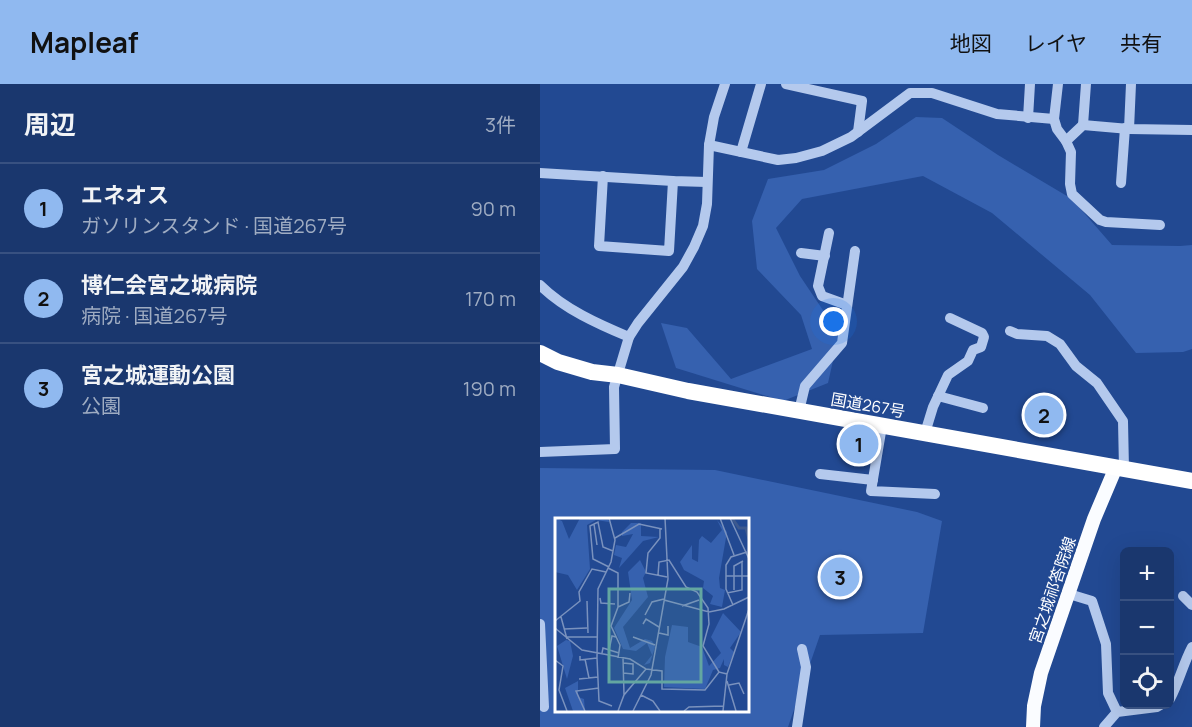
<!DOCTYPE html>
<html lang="ja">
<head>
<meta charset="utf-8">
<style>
	:root { --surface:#1a376e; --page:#233f73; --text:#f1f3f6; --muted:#9facc2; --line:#385181; --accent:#90b9f0 }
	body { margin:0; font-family:Manrope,"Noto Sans JP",sans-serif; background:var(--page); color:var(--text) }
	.controls { position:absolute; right:18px; bottom:18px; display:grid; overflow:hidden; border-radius:9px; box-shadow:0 6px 24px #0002 }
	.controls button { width:54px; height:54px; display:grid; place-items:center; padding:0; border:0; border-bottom:2px solid var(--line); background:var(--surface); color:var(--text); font:30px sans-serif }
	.you { position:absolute; left:294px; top:238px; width:21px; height:21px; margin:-15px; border:4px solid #fff; border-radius:50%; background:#1a73e8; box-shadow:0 0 0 9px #1a73e833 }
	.badge { display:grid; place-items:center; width:39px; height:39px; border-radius:50%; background:var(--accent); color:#111; font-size:20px; font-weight:700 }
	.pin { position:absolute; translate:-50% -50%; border:3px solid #fff; box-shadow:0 2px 6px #0006 }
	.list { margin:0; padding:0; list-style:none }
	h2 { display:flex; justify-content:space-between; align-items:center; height:78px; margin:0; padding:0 24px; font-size:26px }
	h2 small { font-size:20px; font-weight:400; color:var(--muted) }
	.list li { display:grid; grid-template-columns:39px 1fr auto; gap:18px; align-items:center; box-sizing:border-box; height:90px; padding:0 24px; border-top:2px solid var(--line) }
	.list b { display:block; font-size:22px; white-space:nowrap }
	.list p { margin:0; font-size:20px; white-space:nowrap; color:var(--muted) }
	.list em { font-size:20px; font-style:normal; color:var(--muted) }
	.icon { flex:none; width:33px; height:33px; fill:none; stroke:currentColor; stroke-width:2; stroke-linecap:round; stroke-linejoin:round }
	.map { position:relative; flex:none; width:652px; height:643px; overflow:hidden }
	header { display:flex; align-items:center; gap:36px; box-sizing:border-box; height:84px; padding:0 30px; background:var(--accent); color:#111 }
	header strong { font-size:28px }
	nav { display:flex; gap:33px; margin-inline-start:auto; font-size:21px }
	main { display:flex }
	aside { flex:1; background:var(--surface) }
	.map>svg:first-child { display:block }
	.green { fill:#3661af; fill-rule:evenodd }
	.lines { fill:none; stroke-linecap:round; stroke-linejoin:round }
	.minor { stroke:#b4c9ed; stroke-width:10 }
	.major { stroke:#fafcff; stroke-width:14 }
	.highway { stroke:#fff; stroke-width:16 }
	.labels { text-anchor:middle; stroke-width:4.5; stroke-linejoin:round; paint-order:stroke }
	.street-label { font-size:16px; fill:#fff; stroke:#224992 }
	.inset-river { fill:none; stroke:#3d598e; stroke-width:3 }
	.inset-road { fill:none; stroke:#7a92be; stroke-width:1.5 }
	.view { fill:#63a6a1; fill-opacity:0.15; stroke:#63a6a1; stroke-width:3 }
	.inset-edge { fill:none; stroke:#fff; stroke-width:3 }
</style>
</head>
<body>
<header>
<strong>Mapleaf</strong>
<nav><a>地図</a><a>レイヤ</a><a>共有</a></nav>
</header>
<main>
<aside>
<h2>周辺<small>3件</small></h2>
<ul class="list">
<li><span class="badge">1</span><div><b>エネオス</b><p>ガソリンスタンド · 国道267号</p></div><em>90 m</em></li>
<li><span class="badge">2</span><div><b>博仁会宮之城病院</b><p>病院 · 国道267号</p></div><em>170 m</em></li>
<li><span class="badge">3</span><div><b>宮之城運動公園</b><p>公園</p></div><em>190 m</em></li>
</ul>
</aside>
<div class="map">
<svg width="652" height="643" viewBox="0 0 652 643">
	<rect width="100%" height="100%" fill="#224992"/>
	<g class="green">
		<path d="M 376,33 L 402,34 L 458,71 L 532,115 L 572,161 L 640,162 L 652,161 L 652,265 L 643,268 L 596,269 L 550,211 L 452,129 L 383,92 L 262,115 L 236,144 L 260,192 L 299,250 L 288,299 L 243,317 L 136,284 L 121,239 L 147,244 L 191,295 L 272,265 L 261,231 L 217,185 L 212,137 L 228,95 L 284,86 L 336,60 Z"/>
		<path d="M 0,384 L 175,386 L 377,428 L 402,437 L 383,549 L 280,551 L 248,643 L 0,643 ZM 16,436 L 207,436 L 207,626 L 16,626 Z"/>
	</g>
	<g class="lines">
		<g class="minor">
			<path d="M 246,0 L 322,17 L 318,48"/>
			<path d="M 518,0 L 514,35 L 517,45 L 526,57 L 543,41 L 589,45 L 652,46"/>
			<path d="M 488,34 L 490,0"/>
			<path d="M 543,41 L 546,0"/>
			<path d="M 589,45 L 591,0"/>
			<path d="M 526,57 L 531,68 L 530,100 L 532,110 L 560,136 L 566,138 L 620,141"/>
			<path d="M 169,61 L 238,76 L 256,74 L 282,67 L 311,53 L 370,9 L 392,9 L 457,30 L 514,35"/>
			<path d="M 201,68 L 221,0"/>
			<path d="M 0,89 L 133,97 L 167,98"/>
			<path d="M 63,92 L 59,162 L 129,167 L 133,97"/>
			<path d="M 581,99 L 585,44"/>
			<path d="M 289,149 L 278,202 L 282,212 L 307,221"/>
			<path d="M 261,169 L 285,172"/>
			<path d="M 0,201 C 24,225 58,240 89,253"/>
			<path d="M 470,247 L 477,250 L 507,252 L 520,260 L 536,282 L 557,299 L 583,337 L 584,385"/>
			<path d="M 398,312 L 443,324"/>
			<path d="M 259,327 L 265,302 L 302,259 L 315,167"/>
			<path d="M 342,342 L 331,407 L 395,410"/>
			<path d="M 385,349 L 393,323 L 408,291 L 428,277 L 433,266 L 441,263 L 444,253 L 442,249 L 410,234"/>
			<path d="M 0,368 L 75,365 L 74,303 L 89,253 L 98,239 L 143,183 L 154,163 L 163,142 L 167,120 L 169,61 L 174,33 L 185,0"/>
			<path d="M 280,390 L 333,396"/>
			<path d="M 529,510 L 552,517 L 566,560 L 568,609 L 577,628"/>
			<path d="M 643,512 L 652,521"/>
			<path d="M 0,540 L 4,623"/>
			<path d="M 630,615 C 639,598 643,580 652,563"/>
			<path d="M 257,643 L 266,583 L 262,565"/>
			<path d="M 564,643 L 577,628 L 617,623 L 622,620"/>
		</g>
		<path class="major" d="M 493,643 L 494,622 L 501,589 L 554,435 L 576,383"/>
		<path class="highway" d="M 0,269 L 18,278 L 52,288 L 78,291 L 148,307 L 652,397"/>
	</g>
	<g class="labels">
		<g class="street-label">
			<text transform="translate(328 321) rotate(10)" y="6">国道267号</text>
			<text transform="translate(512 506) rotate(-71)" y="6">宮之城祁答院線</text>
		</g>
	</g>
	<g transform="translate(15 434)">
		<rect width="194" height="194" fill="#224992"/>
		<path d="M 0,0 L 7,3 L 14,21 L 25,0 L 53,0 L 54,4 L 41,2 L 32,7 L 35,51 L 22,72 L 13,57 L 0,54 ZM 162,2 L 172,14 L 164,60 L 165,70 L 170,72 L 167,89 L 155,86 L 158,78 L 148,70 L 149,63 L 129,52 L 125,44 L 137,27 L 137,41 L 143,44 L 144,22 L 147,18 L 156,25 L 167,12 ZM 76,5 L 86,5 L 86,18 L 104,19 L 88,23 L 64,50 L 67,40 L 59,37 L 61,27 L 71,29 L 78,16 L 67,18 L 67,14 ZM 85,42 L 91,54 L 88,60 L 93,79 L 68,109 L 75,130 L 90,121 L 97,123 L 100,129 L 95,145 L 89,147 L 97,137 L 92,125 L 81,133 L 68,131 L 59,110 L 77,82 L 73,54 ZM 168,95 L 186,114 L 175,130 L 179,134 L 173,149 L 169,147 L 169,141 L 165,150 L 158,152 L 150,171 L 109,169 L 110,139 L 117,107 L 133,109 L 133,124 L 147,129 L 154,148 L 166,135 L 156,119 ZM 11,122 L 15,123 L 18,138 L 12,161 L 2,128 ZM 23,163 L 23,179 L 29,181 L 30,193 L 18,193 L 10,170 Z" fill="#3661af"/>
		<path class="inset-river" d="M 177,0 L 184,10 L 191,10 L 194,21"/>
		<path class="inset-road" d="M 54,0 L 60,22 L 56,44 L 43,71 L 42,140 L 44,183 L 57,188M 165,0 L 179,37M 175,0 L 194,41M 39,6 L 42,27M 105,11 L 105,20 L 93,35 L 91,55 L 112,59M 60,20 L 84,6 L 107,11M 54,49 L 38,41 L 35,8 L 43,4 L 48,29 L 58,33M 53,50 L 63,55 L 63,89 L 56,108 L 65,127 L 63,140M 103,57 L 104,44 L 114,42 L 131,69 L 142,74 L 153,90 L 154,106 L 148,128 L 164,154M 171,58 L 194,58M 179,72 L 179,48 L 188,43M 172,75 L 187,72 L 187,44M 45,80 L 46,85 L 60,86M 109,82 L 154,94 L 169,91 L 194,79M 32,83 L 33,115M 178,87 L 171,71 L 171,47 L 176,39 L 192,34M 127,88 L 144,82M 63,89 L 74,84 L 75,75M 90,97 L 97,84 L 109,81M 6,99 L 12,121M 0,103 L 25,83 L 24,74 L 37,51 L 51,54M 88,106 L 91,101 L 104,109M 0,110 L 27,132 L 75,141 L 91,151 L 107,153 L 107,171 L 150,172 L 164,154 L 172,156M 9,111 L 32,110M 104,115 L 113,117 L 113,108M 12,119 L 43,119M 78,119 L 100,127M 54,132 L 57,118 L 61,119M 47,135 L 48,130 L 64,135M 25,138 L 25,142 L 42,140M 68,140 L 69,177M 30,141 L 34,160M 0,142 L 8,148 L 4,172 L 12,193M 68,155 L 78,156 L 78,146 L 68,145M 24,161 L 43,159M 172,163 L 181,193M 174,167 L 184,165 L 189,176M 86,177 L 98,183 L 105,193M 30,193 L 21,173 L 44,170M 63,193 L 69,177 L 91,151M 78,193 L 96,157 L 113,61 L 110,0M 129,193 L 134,189 L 168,188M 168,193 L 172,156 L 194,91"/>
		<path class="view" d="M 54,71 L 146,71 L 146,164 L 54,164 Z"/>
		<rect width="194" height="194" class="inset-edge"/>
	</g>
</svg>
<div class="controls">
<button>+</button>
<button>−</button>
<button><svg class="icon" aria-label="locate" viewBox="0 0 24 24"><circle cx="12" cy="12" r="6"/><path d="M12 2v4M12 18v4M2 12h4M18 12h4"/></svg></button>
</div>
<div class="you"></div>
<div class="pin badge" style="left:319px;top:360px">1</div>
<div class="pin badge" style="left:504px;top:331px">2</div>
<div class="pin badge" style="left:300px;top:493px">3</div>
</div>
</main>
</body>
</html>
